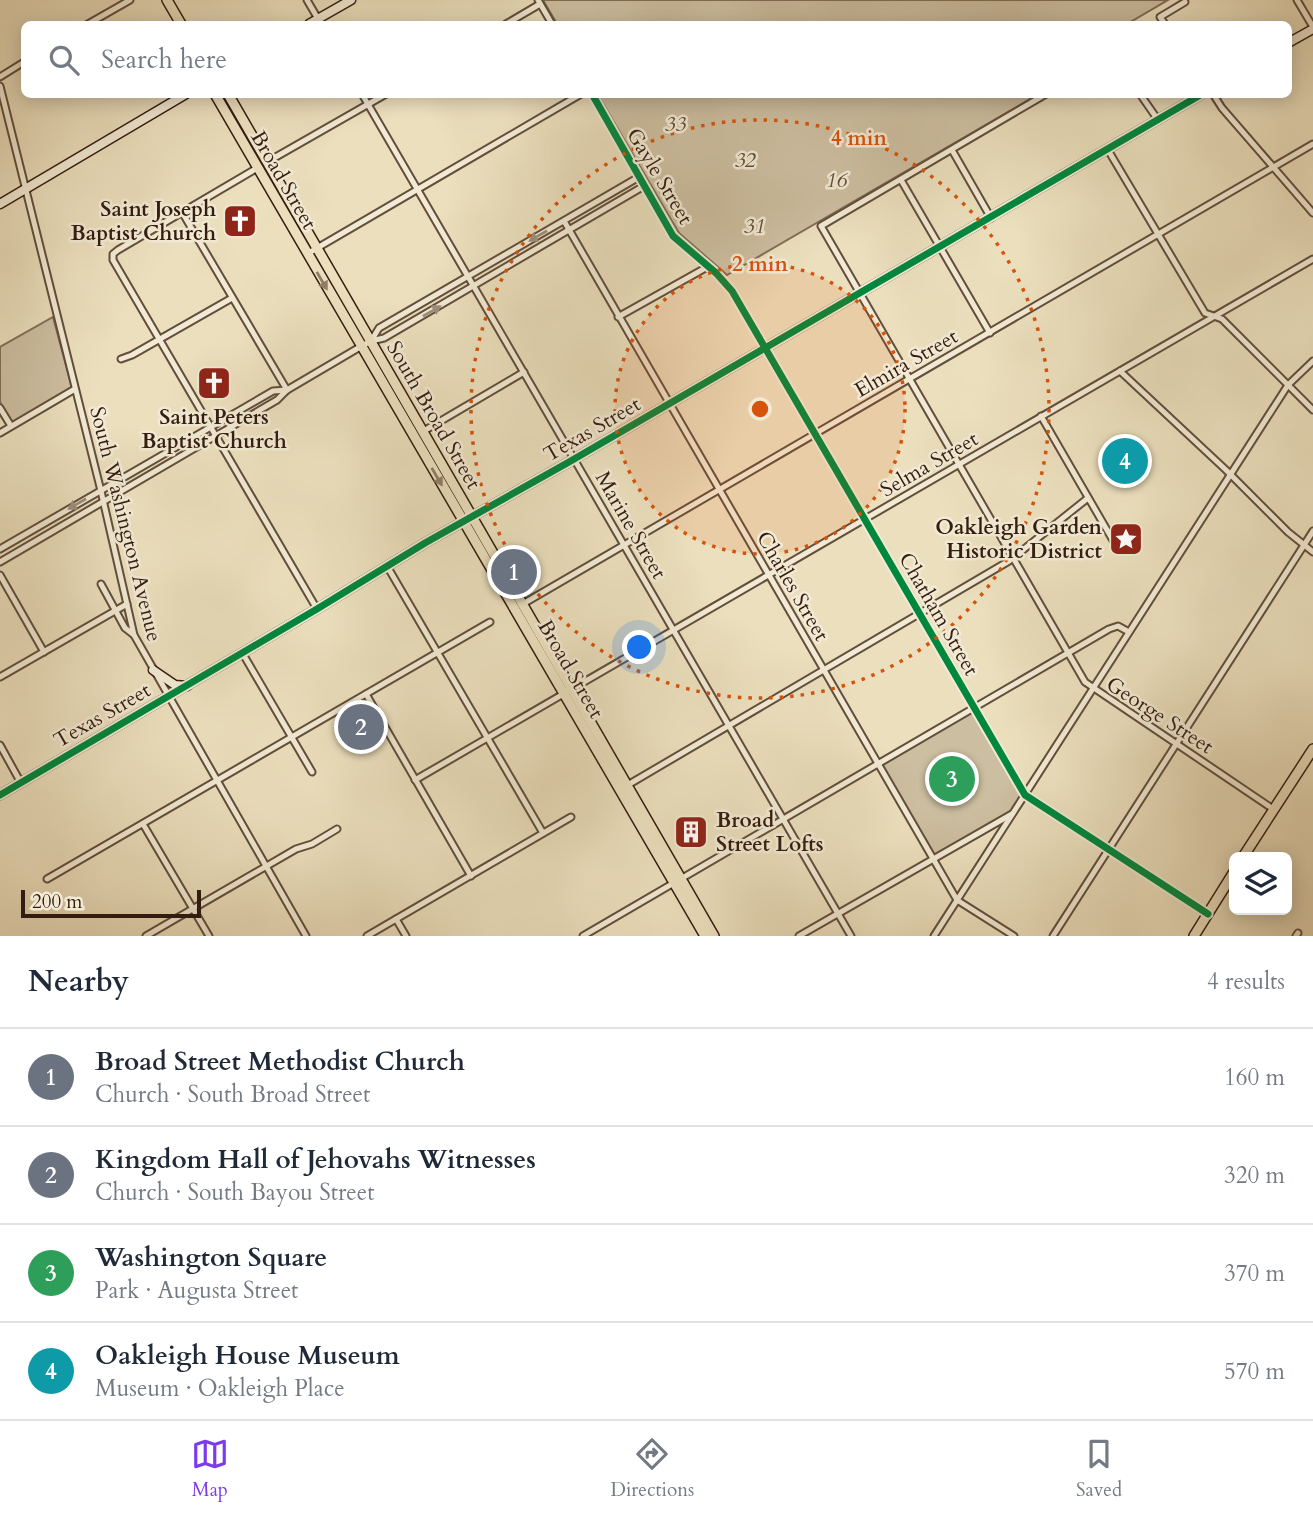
<!DOCTYPE html>
<html lang="en">
<head>
<meta charset="utf-8">
<style>
	:root { --surface:#fff; --page:#f2f2f3; --text:#1f2937; --muted:#747a83; --line:#e0e1e3; --accent:#7c3aed }
	body { margin:0; font-family:Cardo,serif; background:var(--page); color:var(--text) }
	.controls { position:absolute; right:21px; bottom:21px; display:grid; overflow:hidden; border-radius:10px; box-shadow:0 4px 18px #0003 }
	.controls button { width:63px; height:63px; display:grid; place-items:center; padding:0; border:0; border-bottom:2px solid var(--line); background:var(--surface); color:var(--text); font:35px sans-serif }
	.scale { position:absolute; left:21px; bottom:18px; width:180px; box-sizing:border-box; padding-left:7px; border:4px solid #331d10; border-top:0; font-size:19px; line-height:24px; white-space:nowrap; color:#331d10; -webkit-text-stroke:5px #f2ead4; paint-order:stroke }
	.you { position:absolute; left:640px; top:648px; width:24px; height:24px; margin:-18px; border:5px solid #fff; border-radius:50%; background:#1a73e8; box-shadow:0 0 0 10px #1a73e833 }
	.badge { display:grid; place-items:center; width:46px; height:46px; border-radius:50%; background:var(--accent); color:#fff; font-size:23px; font-weight:700 }
	.pin { position:absolute; translate:-50% -50%; border:4px solid #fff; box-shadow:0 2px 7px #0006 }
	.list { margin:0; padding:0; list-style:none }
	h2 { display:flex; justify-content:space-between; align-items:center; height:91px; margin:0; padding:0 28px; font-size:30px }
	h2 small { font-size:23px; font-weight:400; color:var(--muted) }
	.list li { display:grid; grid-template-columns:46px 1fr auto; gap:21px; align-items:center; box-sizing:border-box; height:98px; padding:0 28px; border-top:2px solid var(--line) }
	.list b { display:block; font-size:26px; white-space:nowrap }
	.list p { margin:0; font-size:23px; white-space:nowrap; color:var(--muted) }
	.list em { font-size:23px; font-style:normal; color:var(--muted) }
	.icon { flex:none; width:38px; height:38px; fill:none; stroke:currentColor; stroke-width:2; stroke-linecap:round; stroke-linejoin:round }
	.map { position:relative; flex:none; width:1313px; height:936px; overflow:hidden }
	.search { position:absolute; background:var(--surface); box-shadow:0 4px 18px #0003; left:21px; right:21px; top:21px; height:77px; display:flex; align-items:center; gap:18px; box-sizing:border-box; padding:0 24px; border-radius:10px; color:var(--muted); font-size:26px }
	.sheet { height:483px; background:var(--surface) }
	nav { display:flex; justify-content:space-around; align-items:center; box-sizing:border-box; height:98px; border-top:2px solid var(--line); background:var(--surface); font-size:19px; color:var(--muted) }
	nav a { display:grid; justify-items:center; gap:4px }
	nav .on { color:var(--accent) }
	.map>svg:first-child { display:block }
	.green { fill:#ccbea0; stroke:#806e58; stroke-width:2 }
	.lines { fill:none; stroke-linecap:round; stroke-linejoin:round }
	.street-casing { stroke:#614e3b; stroke-width:9 }
	.secondary-casing { stroke:#331d10; stroke-width:11 }
	.primary-casing { stroke:#331d10; stroke-width:12 }
	.street { stroke:#f2ead4; stroke-width:5 }
	.secondary { stroke:#f2ead4; stroke-width:8 }
	.primary { stroke:#ebdfbd; stroke-width:9 }
	.cycleway-casing { stroke:#f2ead4; stroke-width:11 }
	.cycleway { stroke:#00873e; stroke-width:7 }
	.oneway { fill:#9c8e7c }
	.oneway2 { fill:#8f7e66 }
	.ring { fill:none; stroke:#d6530c; stroke-width:3.5; stroke-dasharray:3.5 7 }
	.labels { text-anchor:middle; stroke-width:5; stroke-linejoin:round; paint-order:stroke }
	.park-label { font-size:21px; font-style:italic; fill:#614d3b; stroke:#f2ead4 }
	.street-label { font-size:21px; fill:#331d10; stroke:#f2ead4 }
	.poi-label { font-size:21px; font-weight:bold; fill:#331d10; stroke:#f2ead4; text-anchor:end }
	.centre { fill:#d6530c; stroke:#f2ead4; stroke-width:3.5 }
	.ring-label { font-size:21px; text-anchor:middle; font-weight:bold; fill:#d6530c; stroke:#f2ead4; stroke-width:5; stroke-linejoin:round; paint-order:stroke }
</style>
</head>
<body>
<div class="map">
<svg width="1313" height="936" viewBox="0 0 1313 936">
	<rect width="100%" height="100%" fill="#ebdfbd"/>
	<filter id="stains"><feTurbulence type="fractalNoise" baseFrequency=".00286" numOctaves="4"/><feColorMatrix values="0 0 0 0 .2 0 0 0 0 .09 0 0 0 0 .02 0 0 0 .5 -.17"/></filter>
	<radialGradient id="worn" r=".72"><stop offset=".6" stop-color="#630" stop-opacity="0"/><stop offset="1" stop-color="#630" stop-opacity=".3"/></radialGradient>
	<g class="green">
		<path d="M 543,0 L 1168,0 L 1127,24 L 557,24 Z"/>
		<path d="M 598,95 L 1037,95 L 727,275 L 679,233 Z"/>
		<path d="M 53,317 L 72,388 L 12,423 L 0,402 L 0,347 Z"/>
		<path d="M 974,709 L 1025,795 L 1014,813 L 933,858 L 879,764 Z"/>
	</g>
	<g class="lines">
		<g class="street-casing">
			<g id="street">
				<path d="M 307,0 L 321,24"/>
				<path d="M 538,0 L 552,24"/>
				<path d="M 1297,0 L 1313,27"/>
				<path d="M 88,24 L 130,0"/>
				<path d="M 506,24 L 540,4"/>
				<path d="M 1165,24 L 1160,17 L 1185,2"/>
				<path d="M 0,77 L 24,62"/>
				<path d="M 0,86 L 101,491 L 134,635 L 306,936"/>
				<path d="M 362,94 L 851,936"/>
				<path d="M 592,94 L 673,236 L 716,273 L 732,291 L 1025,795 L 1208,914"/>
				<path d="M 1046,94 L 821,226 L 1085,682 L 1273,809"/>
				<path d="M 1140,94 L 1158,120"/>
				<path d="M 1213,94 L 1222,108 L 1313,213"/>
				<path d="M 952,150 L 991,218"/>
				<path d="M 1108,150 L 1205,313 L 1222,319 L 1313,410"/>
				<path d="M 267,162 L 386,94"/>
				<path d="M 259,167 L 118,250 L 113,254 L 113,260 L 317,609"/>
				<path d="M 901,180 L 990,333"/>
				<path d="M 182,212 L 287,390"/>
				<path d="M 564,221 L 957,900 L 1014,936"/>
				<path d="M 307,254 L 581,94"/>
				<path d="M 618,317 L 709,266"/>
				<path d="M 371,341 L 379,328 L 639,177"/>
				<path d="M 121,359 L 132,355 L 232,298"/>
				<path d="M 1120,371 L 1226,470 L 1288,532 L 1313,552"/>
				<path d="M 0,408 L 11,426"/>
				<path d="M 1041,416 L 1118,549"/>
				<path d="M 422,432 L 524,372"/>
				<path d="M 0,433 L 75,389"/>
				<path d="M 0,549 L 273,391 L 287,390"/>
				<path d="M 0,562 L 277,400 L 287,390 L 360,347 L 371,341 L 384,338 L 644,186"/>
				<path d="M 387,566 L 543,833"/>
				<path d="M 0,575 L 44,652"/>
				<path d="M 101,584 L 125,628 L 134,635"/>
				<path d="M 521,605 L 1313,144"/>
				<path d="M 243,654 L 312,772"/>
				<path d="M 0,677 L 127,604"/>
				<path d="M 366,694 L 471,876"/>
				<path d="M 0,745 L 21,783"/>
				<path d="M 415,780 L 1313,259"/>
				<path d="M 626,786 L 1009,561 L 1088,498"/>
				<path d="M 143,824 L 209,936"/>
				<path d="M 47,879 L 490,622"/>
				<path d="M 396,919 L 406,936"/>
				<path d="M 146,936 L 296,849 L 312,844 L 337,829"/>
				<path d="M 367,936 L 571,817"/>
				<path d="M 583,936 L 1109,629 L 1118,626 L 1129,632"/>
				<path d="M 799,936 L 1012,814"/>
				<path d="M 934,936 L 1288,385 L 1313,361"/>
				<path d="M 1053,936 L 1313,531"/>
				<path d="M 1296,936 L 1298,933"/>
			</g>
		</g>
		<g class="secondary-casing">
			<g id="secondary">
				<path d="M 309,24 L 351,0"/>
				<path d="M 1288,43 L 1313,29"/>
				<path d="M 0,204 L 186,94"/>
				<path d="M 153,670 L 175,685 L 187,686"/>
				<path d="M 0,795 L 317,609 L 425,543 L 569,462 L 1202,94"/>
			</g>
		</g>
		<g class="primary-casing">
			<g id="primary">
				<path d="M 167,0 L 181,24"/>
				<path d="M 215,94 L 705,936"/>
				<path d="M 228,94 L 714,936"/>
				<path d="M 1243,857 L 1313,749"/>
				<path d="M 1194,936 L 1234,872"/>
			</g>
		</g>
		<use href="#street" class="street"/>
		<use href="#secondary" class="secondary"/>
		<use href="#primary" class="primary"/>
		<g class="cycleway-casing">
			<g id="cycleway">
				<path d="M 592,94 L 673,236 L 716,273 L 732,291 L 1025,795 L 1208,914"/>
				<path d="M 0,795 L 317,609 L 425,543 L 569,462 L 1202,94"/>
			</g>
		</g>
		<use href="#cycleway" class="cycleway"/>
	</g>
	<defs><path id="oneway-solid" d="M-6-.8H1V-3.2L6.5 0L1 3.2V.8H-6Z" transform="scale(1.75)"/></defs>
	<g class="oneway">
		<use href="#oneway-solid" transform="translate(538 236) rotate(150)"/>
		<use href="#oneway-solid" transform="translate(432 311) rotate(-30)"/>
		<use href="#oneway-solid" transform="translate(77 504) rotate(150)"/>
	</g>
	<g class="oneway2">
		<use href="#oneway-solid" transform="translate(322 281) rotate(60)"/>
		<use href="#oneway-solid" transform="translate(437 477) rotate(60)"/>
	</g>
	<circle cx="760" cy="409" r="145" fill="#d6530c" fill-opacity=".12"/>
	<g class="ring">
		<circle cx="760" cy="409" r="145"/>
		<circle cx="760" cy="409" r="289"/>
	</g>
	<defs>
		<g id="church-square" transform="scale(1.75)"><rect x="-9" y="-9" width="18" height="18" rx="4" fill="#8f2418" stroke="#f2ead4"/><path d="M-1.2-6h2.4v3.5h3.3v2.4h-3.3V6h-2.4V-.1h-3.3v-2.4h3.3Z" fill="#fff"/></g>
		<g id="sight-square" transform="scale(1.75)"><rect x="-9" y="-9" width="18" height="18" rx="4" fill="#8f2418" stroke="#f2ead4"/><path d="M0-6L1.8-2.2L6-1.7L2.9 1.2L3.7 5.4L0 3.3L-3.7 5.4L-2.9 1.2L-6-1.7L-1.8-2.2Z" fill="#fff"/></g>
		<g id="building-square" transform="scale(1.75)"><rect x="-9" y="-9" width="18" height="18" rx="4" fill="#8f2418" stroke="#f2ead4"/><path d="M-4-6H4V6H1V3H-1V6H-4ZM-2.5-4.3h1.7v1.8h-1.7ZM.8-4.3h1.7v1.8H.8ZM-2.5-1h1.7V.8h-1.7ZM.8-1h1.7V.8H.8Z" fill="#fff"/></g>
	</defs>
	<g fill-rule="evenodd">
		<use href="#church-square" x="240" y="221"/>
		<use href="#church-square" x="214" y="383"/>
		<use href="#sight-square" x="1126" y="539"/>
		<use href="#building-square" x="691" y="832"/>
	</g>
	<g class="labels">
		<g class="park-label">
			<text x="675" y="131">33</text>
			<text x="745" y="167">32</text>
			<text x="836" y="187">16</text>
			<text x="754" y="233">31</text>
		</g>
		<g class="street-label">
			<text transform="translate(660 176) rotate(59)" y="7">Gayle Street</text>
			<text transform="translate(284 180) rotate(60)" y="7">Broad Street</text>
			<text transform="translate(906 363) rotate(-30)" y="7">Elmira Street</text>
			<text transform="translate(434 415) rotate(60)" y="7">South Broad Street</text>
			<text transform="translate(592 429) rotate(-30)" y="7">Texas Street</text>
			<text transform="translate(929 464) rotate(-30)" y="7">Selma Street</text>
			<text transform="translate(126 524) rotate(76)" y="7">South Washington Avenue</text>
			<text transform="translate(631 525) rotate(60)" y="7">Marine Street</text>
			<text transform="translate(793 586) rotate(60)" y="7">Charles Street</text>
			<text transform="translate(939 614) rotate(60)" y="7">Chatham Street</text>
			<text transform="translate(571 669) rotate(60)" y="7">Broad Street</text>
			<text transform="translate(102 715) rotate(-30)" y="7">Texas Street</text>
			<text transform="translate(1160 715) rotate(33)" y="7">George Street</text>
		</g>
		<g class="poi-label">
			<text x="216" y="216">Saint Joseph<tspan x="216" dy="24">Baptist Church</tspan></text>
			<text x="214" y="424" text-anchor="middle">Saint Peters<tspan x="214" dy="24">Baptist Church</tspan></text>
			<text x="1102" y="534">Oakleigh Garden<tspan x="1102" dy="24">Historic District</tspan></text>
			<text x="716" y="827" text-anchor="start">Broad<tspan x="716" dy="24">Street Lofts</tspan></text>
		</g>
	</g>
	<circle cx="760" cy="409" r="10" class="centre"/>
	<g class="ring-label">
		<text x="859" y="145">4 min</text>
		<text x="760" y="271">2 min</text>
	</g>
	<rect width="100%" height="100%" filter="url(#stains)"/>
	<rect width="100%" height="100%" fill="url(#worn)"/>
</svg>
<div class="controls">
<button><svg class="icon" aria-label="layers" viewBox="0 0 24 24"><path d="M12 4l9 5-9 5-9-5zM3 14l9 5 9-5"/></svg></button>
</div>
<div class="scale">200 m</div>
<div class="you"></div>
<div class="pin badge" style="left:514px;top:572px;background:#6b7280">1</div>
<div class="pin badge" style="left:361px;top:727px;background:#6b7280">2</div>
<div class="pin badge" style="left:952px;top:779px;background:#2e9e5b">3</div>
<div class="pin badge" style="left:1125px;top:461px;background:#0f9aa8">4</div>
<div class="search"><svg class="icon" aria-label="search" viewBox="0 0 24 24"><circle cx="10" cy="10" r="6"/><path d="M15 15l6 6"/></svg>Search here</div>
</div>
<section class="sheet">
<h2>Nearby<small>4 results</small></h2>
<ul class="list">
<li><span class="badge" style="background:#6b7280">1</span><div><b>Broad Street Methodist Church</b><p>Church · South Broad Street</p></div><em>160 m</em></li>
<li><span class="badge" style="background:#6b7280">2</span><div><b>Kingdom Hall of Jehovahs Witnesses</b><p>Church · South Bayou Street</p></div><em>320 m</em></li>
<li><span class="badge" style="background:#2e9e5b">3</span><div><b>Washington Square</b><p>Park · Augusta Street</p></div><em>370 m</em></li>
<li><span class="badge" style="background:#0f9aa8">4</span><div><b>Oakleigh House Museum</b><p>Museum · Oakleigh Place</p></div><em>570 m</em></li>
</ul>
</section>
<nav>
<a class="on"><svg class="icon" aria-label="map" viewBox="0 0 24 24"><path d="M3 6l6-2 6 2 6-2v14l-6 2-6-2-6 2zM9 4v14M15 6v14"/></svg>Map</a>
<a><svg class="icon" aria-label="directions" viewBox="0 0 24 24"><path d="M12 3l9 9-9 9-9-9zM9 14v-3h6M13 9l2 2-2 2"/></svg>Directions</a>
<a><svg class="icon" aria-label="saved" viewBox="0 0 24 24"><path d="M7 4h10v16l-5-4-5 4z"/></svg>Saved</a>
</nav>
</body>
</html>
